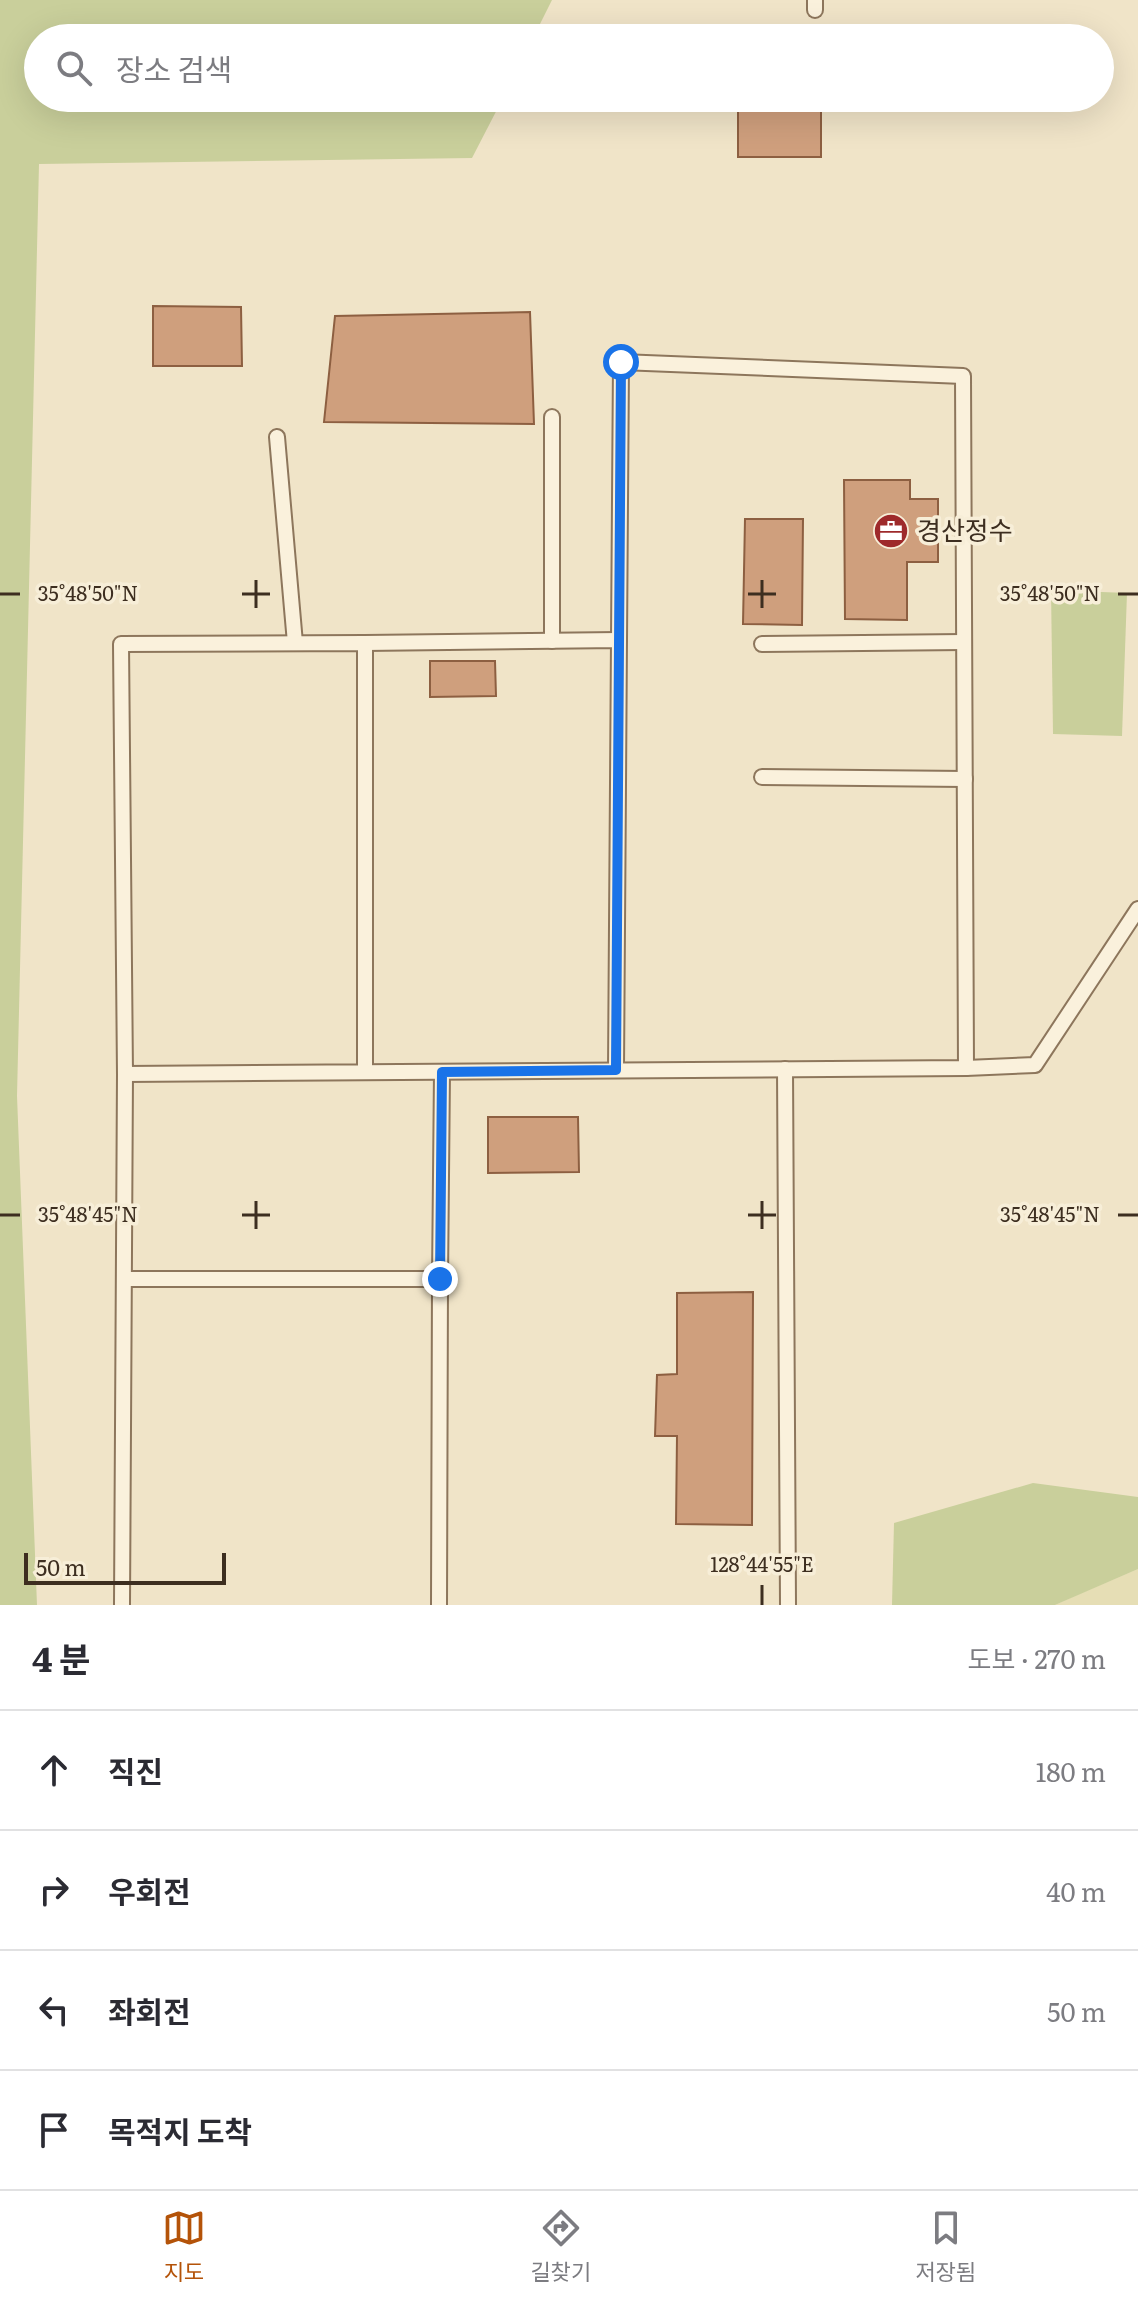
<!DOCTYPE html>
<html lang="ko">
<head>
<meta charset="utf-8">
<style>
	:root { --surface:#fff; --page:#f2f2f3; --text:#2b2b33; --muted:#7c7c81; --line:#e1e1e2; --accent:#b45309 }
	body { margin:0; font-family:Literata,"Noto Sans KR",serif; background:var(--page); color:var(--text) }
	.scale { position:absolute; left:24px; bottom:20px; width:202px; box-sizing:border-box; padding-left:8px; border:4px solid #3d2e20; border-top:0; font-size:22px; line-height:28px; white-space:nowrap; color:#3d2e20; -webkit-text-stroke:6px #f7eed8; paint-order:stroke }
	.stop { position:absolute; width:24px; height:24px; margin:-18px; border:6px solid #1a73e8; border-radius:50%; background:#fff }
	.stop.end { background:#1a73e8; border-color:#fff; box-shadow:0 2px 8px #0008 }
	.list { margin:0; padding:0; list-style:none }
	h2 { display:flex; justify-content:space-between; align-items:center; height:104px; margin:0; padding:0 32px; font-size:34px }
	h2 small { font-size:26px; font-weight:400; color:var(--muted) }
	.list li { display:grid; grid-template-columns:52px 1fr auto; gap:24px; align-items:center; box-sizing:border-box; height:120px; padding:0 32px; border-top:2px solid var(--line) }
	.list b { display:block; font-size:30px; white-space:nowrap }
	.list em { font-size:26px; font-style:normal; color:var(--muted) }
	.icon { flex:none; width:44px; height:44px; fill:none; stroke:currentColor; stroke-width:2; stroke-linecap:round; stroke-linejoin:round }
	.map { position:relative; flex:none; width:1138px; height:1605px; overflow:hidden }
	.search { position:absolute; background:var(--surface); box-shadow:0 8px 32px #0002; left:24px; right:24px; top:24px; height:88px; display:flex; align-items:center; gap:20px; box-sizing:border-box; padding:0 28px; border-radius:44px; color:var(--muted); font-size:30px }
	.sheet { height:584px; background:var(--surface) }
	nav { display:flex; justify-content:space-around; align-items:center; box-sizing:border-box; height:112px; border-top:2px solid var(--line); background:var(--surface); font-size:22px; color:var(--muted) }
	nav a { display:grid; justify-items:center; gap:4px }
	nav .on { color:var(--accent) }
	.map>svg:first-child { display:block }
	.farmland { fill:#e6deb5 }
	.green { fill:#c9cf9b }
	.building { fill:#cf9f7d; stroke:#8d5f41; stroke-width:2 }
	.lines { fill:none; stroke-linecap:round; stroke-linejoin:round }
	.service-casing { stroke:#8d765c; stroke-width:18 }
	.service { stroke:#faf1dc; stroke-width:14 }
	.route { stroke:#1a73e8; stroke-width:10 }
	.ticks { fill:none; stroke:#3d2e20; stroke-width:3 }
	.labels { text-anchor:middle; stroke-width:7; stroke-linejoin:round; paint-order:stroke }
	.poi-label { font-size:26px; fill:#3d2e20; stroke:#f7eed8; text-anchor:start }
	.ticks-label { font-size:20px; text-anchor:middle; fill:#3d2e20; stroke:#f7eed8; stroke-width:7; stroke-linejoin:round; paint-order:stroke }
</style>
</head>
<body>
<div class="map">
<svg width="1138" height="1605" viewBox="0 0 1138 1605">
	<rect width="100%" height="100%" fill="#f0e4c8"/>
	<path class="farmland" d="M 1138,1569 L 1138,1605 L 1055,1605 L 1077,1595 Z"/>
	<g class="green">
		<path d="M 0,0 L 552,0 L 533,38 L 38,38 L 38,98 L 503,98 L 472,158 L 39,164 L 17,1096 L 37,1605 L 0,1605 Z"/>
		<path d="M 1051,590 L 1127,593 L 1122,736 L 1053,734 Z"/>
		<path d="M 1033,1483 L 1138,1497 L 1138,1569 L 1055,1605 L 892,1605 L 894,1523 Z"/>
	</g>
	<g class="building">
		<rect x="738" y="31" width="82" height="7"/>
		<rect x="738" y="98" width="83" height="59"/>
		<path d="M 153,306 L 241,307 L 242,366 L 153,366 Z"/>
		<path d="M 530,312 L 534,424 L 324,422 L 335,316 Z"/>
		<path d="M 844,480 L 910,480 L 910,499 L 938,499 L 938,562 L 907,562 L 907,620 L 845,619 Z"/>
		<path d="M 745,519 L 803,519 L 802,625 L 743,624 Z"/>
		<path d="M 430,661 L 495,661 L 496,696 L 430,697 Z"/>
		<path d="M 488,1117 L 578,1117 L 579,1172 L 488,1173 Z"/>
		<path d="M 753,1292 L 752,1525 L 676,1524 L 677,1436 L 655,1436 L 657,1375 L 677,1374 L 677,1293 Z"/>
	</g>
	<g class="lines">
		<g class="service-casing">
			<g id="service">
				<path d="M 815,10 L 815,0"/>
				<path d="M 552,417 L 552,641"/>
				<path d="M 277,437 L 295,643"/>
				<path d="M 619,640 L 621,362 L 963,376 L 966,1068"/>
				<path d="M 365,643 L 619,640 L 616,1070"/>
				<path d="M 762,644 L 964,642"/>
				<path d="M 762,777 L 965,779"/>
				<path d="M 785,1069 L 788,1605"/>
				<path d="M 365,1072 L 365,643 L 121,644 L 125,1074 L 966,1068 L 1035,1065 L 1138,909"/>
				<path d="M 124,1279 L 440,1279 L 442,1072"/>
				<path d="M 122,1605 L 125,1074"/>
				<path d="M 439,1605 L 440,1279"/>
			</g>
		</g>
		<use href="#service" class="service"/>
	</g>
	<g class="lines">
		<path class="route" d="M 440,1279 L 442,1072 L 616,1070 L 621,362"/>
	</g>
	<path class="ticks" d="M 256,580 L 256,608M 762,580 L 762,608M 0,594 L 20,594M 242,594 L 270,594M 748,594 L 776,594M 1118,594 L 1138,594M 256,1201 L 256,1229M 762,1201 L 762,1229M 0,1215 L 20,1215M 242,1215 L 270,1215M 748,1215 L 776,1215M 1118,1215 L 1138,1215M 762,1585 L 762,1605"/>
	<defs>
		<g id="office-disc" transform="scale(1.8)"><circle r="9.5" fill="#9e2a2b" stroke="#f7eed8"/><path d="M-6-3h4V-5.5h4V-3h4V5H-6ZM-1-4.5V-3h2v-1.5ZM-6 0V1H6V0Z" fill="#fff"/></g>
	</defs>
	<g fill-rule="evenodd">
		<use href="#office-disc" x="891" y="531"/>
	</g>
	<g class="labels">
		<g class="poi-label">
			<text x="917" y="540">경산정수</text>
		</g>
	</g>
	<g class="ticks-label">
		<text x="88" y="601">35°48'50"N</text>
		<text x="1050" y="601">35°48'50"N</text>
		<text x="88" y="1222">35°48'45"N</text>
		<text x="1050" y="1222">35°48'45"N</text>
		<text x="762" y="1572">128°44'55"E</text>
	</g>
</svg>
<div class="scale">50 m</div>
<div class="stop" style="left:621px;top:362px"></div>
<div class="stop end" style="left:440px;top:1279px"></div>
<div class="search"><svg class="icon" aria-label="search" viewBox="0 0 24 24"><circle cx="10" cy="10" r="6"/><path d="M15 15l6 6"/></svg>장소 검색</div>
</div>
<section class="sheet">
<h2>4 분<small>도보 · 270 m</small></h2>
<ul class="list">
<li><svg class="icon" aria-label="ahead" viewBox="0 0 24 24"><path d="M12 20V5M6 11l6-6 6 6"/></svg><div><b>직진</b></div><em>180 m</em></li>
<li><svg class="icon" aria-label="right" viewBox="0 0 24 24"><path d="M7 20v-9h11M14 6l5 5-5 5"/></svg><div><b>우회전</b></div><em>40 m</em></li>
<li><svg class="icon" aria-label="left" viewBox="0 0 24 24"><path d="M17 20v-9H6M10 6l-5 5 5 5"/></svg><div><b>좌회전</b></div><em>50 m</em></li>
<li><svg class="icon" aria-label="arrive" viewBox="0 0 24 24"><path d="M6 21V4h12l-3 4 3 4H6"/></svg><div><b>목적지 도착</b></div></li>
</ul>
</section>
<nav>
<a class="on"><svg class="icon" aria-label="map" viewBox="0 0 24 24"><path d="M3 6l6-2 6 2 6-2v14l-6 2-6-2-6 2zM9 4v14M15 6v14"/></svg>지도</a>
<a><svg class="icon" aria-label="directions" viewBox="0 0 24 24"><path d="M12 3l9 9-9 9-9-9zM9 14v-3h6M13 9l2 2-2 2"/></svg>길찾기</a>
<a><svg class="icon" aria-label="saved" viewBox="0 0 24 24"><path d="M7 4h10v16l-5-4-5 4z"/></svg>저장됨</a>
</nav>
</body>
</html>
